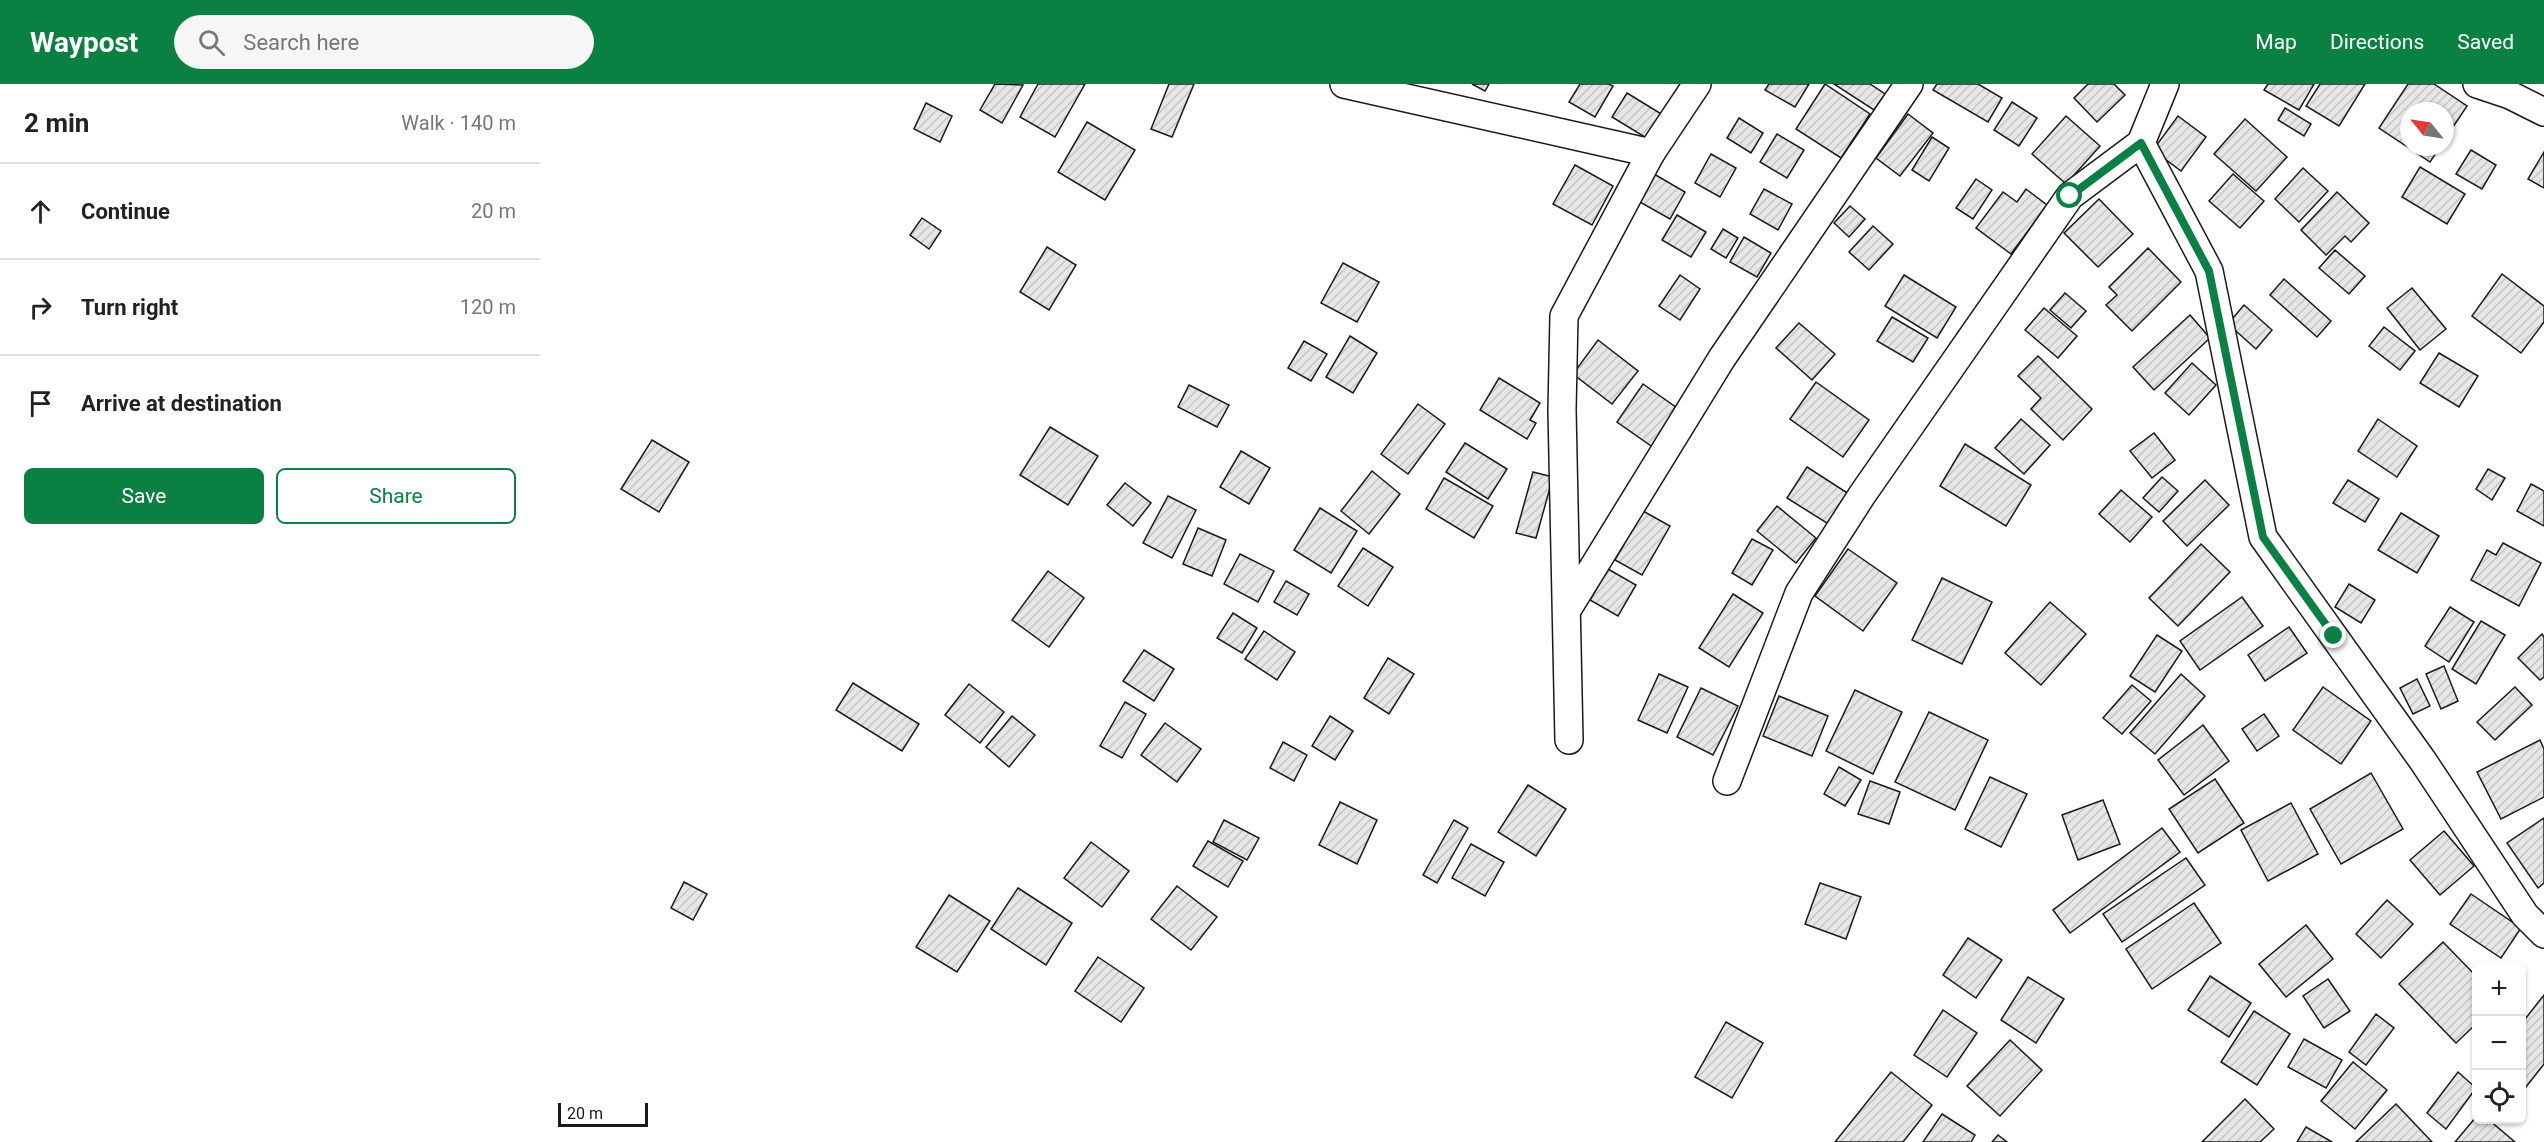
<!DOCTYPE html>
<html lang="en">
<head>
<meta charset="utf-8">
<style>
	:root { --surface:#fff; --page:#f6f6f6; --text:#222; --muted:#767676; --line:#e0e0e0; --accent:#0b8043 }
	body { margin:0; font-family:Roboto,sans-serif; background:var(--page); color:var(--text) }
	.controls { position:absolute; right:18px; bottom:18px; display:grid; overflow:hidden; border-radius:9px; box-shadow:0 2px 4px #0004 }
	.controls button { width:54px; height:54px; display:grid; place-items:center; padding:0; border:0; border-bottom:2px solid var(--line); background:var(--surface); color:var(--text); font:30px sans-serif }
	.compass { position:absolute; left:1860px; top:18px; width:54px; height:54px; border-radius:50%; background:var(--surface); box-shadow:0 2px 4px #0004; rotate:300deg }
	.scale { position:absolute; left:18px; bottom:15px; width:90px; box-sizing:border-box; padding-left:6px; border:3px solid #1a1a1a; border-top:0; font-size:16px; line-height:21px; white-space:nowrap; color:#1a1a1a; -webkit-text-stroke:4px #fff; paint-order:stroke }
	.stop { position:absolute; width:18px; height:18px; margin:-14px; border:4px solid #0b8043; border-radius:50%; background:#fff }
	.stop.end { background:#0b8043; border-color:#fff; box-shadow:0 2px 6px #0008 }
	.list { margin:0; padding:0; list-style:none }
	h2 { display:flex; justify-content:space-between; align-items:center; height:78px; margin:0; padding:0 24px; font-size:26px }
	h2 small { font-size:20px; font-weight:400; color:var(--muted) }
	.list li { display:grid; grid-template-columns:39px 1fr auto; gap:18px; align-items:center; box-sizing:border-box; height:96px; padding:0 24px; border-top:2px solid var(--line) }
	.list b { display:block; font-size:22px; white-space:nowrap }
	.list em { font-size:20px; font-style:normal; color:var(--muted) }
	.actions { display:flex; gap:12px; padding:18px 24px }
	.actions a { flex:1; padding:14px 0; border:2px solid var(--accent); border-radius:9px; text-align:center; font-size:21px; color:var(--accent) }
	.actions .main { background:var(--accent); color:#fff }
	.icon { flex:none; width:33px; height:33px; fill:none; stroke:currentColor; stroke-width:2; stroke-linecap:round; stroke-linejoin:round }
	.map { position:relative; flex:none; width:2004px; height:1058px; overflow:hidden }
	header { display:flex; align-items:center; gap:36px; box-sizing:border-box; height:84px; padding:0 30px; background:var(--accent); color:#fff }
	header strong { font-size:28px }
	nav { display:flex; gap:33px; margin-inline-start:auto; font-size:21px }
	.search { width:420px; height:54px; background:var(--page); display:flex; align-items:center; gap:15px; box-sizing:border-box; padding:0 21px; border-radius:33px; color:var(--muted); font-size:22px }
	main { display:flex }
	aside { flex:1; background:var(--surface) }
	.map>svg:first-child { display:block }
	.building { fill:url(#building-hatch); stroke:#1a1a1a; stroke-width:1.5 }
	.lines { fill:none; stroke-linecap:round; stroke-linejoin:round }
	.street-casing { stroke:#1a1a1a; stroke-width:30 }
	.street { stroke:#fff; stroke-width:27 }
	.route { stroke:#0b8043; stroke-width:8 }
</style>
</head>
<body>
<header>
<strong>Waypost</strong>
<div class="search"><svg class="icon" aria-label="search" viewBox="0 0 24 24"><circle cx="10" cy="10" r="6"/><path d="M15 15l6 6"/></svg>Search here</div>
<nav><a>Map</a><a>Directions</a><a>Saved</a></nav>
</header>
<main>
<aside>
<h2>2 min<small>Walk · 140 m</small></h2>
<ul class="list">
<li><svg class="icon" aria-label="ahead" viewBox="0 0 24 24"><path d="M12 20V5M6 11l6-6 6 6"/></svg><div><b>Continue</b></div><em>20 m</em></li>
<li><svg class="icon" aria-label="right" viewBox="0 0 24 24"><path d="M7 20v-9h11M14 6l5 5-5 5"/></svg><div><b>Turn right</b></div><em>120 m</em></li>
<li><svg class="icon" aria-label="arrive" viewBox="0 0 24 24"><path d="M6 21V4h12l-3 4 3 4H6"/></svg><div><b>Arrive at destination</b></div></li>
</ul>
<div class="actions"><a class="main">Save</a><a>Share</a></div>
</aside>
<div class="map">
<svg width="2004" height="1058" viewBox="0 0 2004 1058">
	<defs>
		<pattern id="building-hatch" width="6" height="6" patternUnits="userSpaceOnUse" patternTransform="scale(1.5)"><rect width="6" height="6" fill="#e6e6e6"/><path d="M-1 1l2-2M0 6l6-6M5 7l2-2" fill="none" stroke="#c5c5c5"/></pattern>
	</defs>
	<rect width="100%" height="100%" fill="#fff"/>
	<g class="building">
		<path d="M 455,0 L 483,1 L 462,39 L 440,26 Z"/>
		<path d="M 498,0 L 545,0 L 515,53 L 480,33 Z"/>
		<path d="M 629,0 L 654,0 L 632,53 L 611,45 Z"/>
		<path d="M 932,0 L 949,0 L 945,7 Z"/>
		<path d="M 1040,0 L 1069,0 L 1073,2 L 1055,33 L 1029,18 Z"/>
		<path d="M 1229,0 L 1269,0 L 1255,23 L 1225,6 Z"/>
		<path d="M 1285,0 L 1330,30 L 1301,74 L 1256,45 Z"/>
		<path d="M 1294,0 L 1330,0 L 1345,10 L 1334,26 Z"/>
		<path d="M 1397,0 L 1438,0 L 1462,14 L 1448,38 L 1393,6 Z"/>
		<path d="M 1548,0 L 1574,0 L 1585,11 L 1557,38 L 1534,14 Z"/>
		<path d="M 1728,0 L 1774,0 L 1759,26 L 1724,6 Z"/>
		<path d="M 1780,0 L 1825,0 L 1799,42 L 1766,22 Z"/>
		<path d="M 1868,0 L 1894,0 L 1927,22 L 1905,55 L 1905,27 L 1869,27 L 1869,63 L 1900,63 L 1890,78 L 1839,44 Z"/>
		<path d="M 1087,9 L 1123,31 L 1108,55 L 1072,33 Z"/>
		<path d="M 1472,18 L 1497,34 L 1479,62 L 1454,46 Z"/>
		<path d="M 386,19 L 412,32 L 400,58 L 374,45 Z"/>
		<path d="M 1745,24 L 1771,40 L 1764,52 L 1738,36 Z"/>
		<path d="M 1368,30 L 1393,49 L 1360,92 L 1336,74 Z"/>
		<path d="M 1526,32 L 1560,62 L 1526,100 L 1492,70 Z"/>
		<path d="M 1638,32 L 1666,53 L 1641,87 L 1613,66 Z"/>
		<path d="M 1199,34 L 1223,49 L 1211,69 L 1187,54 Z"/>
		<path d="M 1705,35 L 1747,73 L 1716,107 L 1674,70 Z"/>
		<path d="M 547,38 L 595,66 L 565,116 L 518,88 Z"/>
		<path d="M 1237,50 L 1264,66 L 1247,94 L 1220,78 Z"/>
		<path d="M 1392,53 L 1409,64 L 1389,97 L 1372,86 Z"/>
		<path d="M 1931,66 L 1956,81 L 1942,105 L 1916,90 Z"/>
		<path d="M 2004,68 L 2004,104 L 1988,95 Z"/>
		<path d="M 1171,70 L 1196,84 L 1180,113 L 1155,99 Z"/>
		<path d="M 1035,81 L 1073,102 L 1052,141 L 1013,120 Z"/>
		<path d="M 1880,83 L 1925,110 L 1907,140 L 1862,113 Z"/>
		<path d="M 1763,84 L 1788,107 L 1759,138 L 1735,115 Z"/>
		<path d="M 1114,90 L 1145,108 L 1130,135 L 1098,117 Z"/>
		<path d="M 1693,90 L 1724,117 L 1700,144 L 1669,117 Z"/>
		<path d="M 1436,95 L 1452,106 L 1433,135 L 1416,124 Z"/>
		<path d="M 1224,105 L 1252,120 L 1238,146 L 1210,130 Z"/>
		<path d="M 1486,105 L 1507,121 L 1471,170 L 1436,144 L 1463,108 L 1477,118 Z"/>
		<path d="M 1797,108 L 1829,139 L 1811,158 L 1805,152 L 1786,171 L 1761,146 Z"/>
		<path d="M 1559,115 L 1593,150 L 1558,183 L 1524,149 Z"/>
		<path d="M 1310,122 L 1325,135 L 1309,153 L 1294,139 Z"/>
		<path d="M 1137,131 L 1166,148 L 1151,173 L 1122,156 Z"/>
		<path d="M 382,134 L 401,147 L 389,165 L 370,151 Z"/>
		<path d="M 1333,142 L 1353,160 L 1329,186 L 1309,168 Z"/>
		<path d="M 1183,145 L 1198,154 L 1186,174 L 1171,165 Z"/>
		<path d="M 1204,153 L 1231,169 L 1217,193 L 1190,178 Z"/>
		<path d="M 507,163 L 536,181 L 509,226 L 480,208 Z"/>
		<path d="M 1608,164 L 1641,198 L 1592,247 L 1566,221 L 1577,211 L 1569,203 Z"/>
		<path d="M 1795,166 L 1825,192 L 1809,210 L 1779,184 Z"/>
		<path d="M 803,179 L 839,198 L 817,238 L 781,219 Z"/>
		<path d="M 1962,190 L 2004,222 L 2004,238 L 1981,269 L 1932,232 Z"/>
		<path d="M 1140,191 L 1160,205 L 1140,236 L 1119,222 Z"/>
		<path d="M 1364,191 L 1416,223 L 1397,254 L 1345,222 Z"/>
		<path d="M 1744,195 L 1791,237 L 1777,253 L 1730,211 Z"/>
		<path d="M 1872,204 L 1906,245 L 1880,266 L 1847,224 Z"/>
		<path d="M 1525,209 L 1546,227 L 1531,244 L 1510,226 Z"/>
		<path d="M 1704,221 L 1732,246 L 1716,265 L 1688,240 Z"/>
		<path d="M 1504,224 L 1537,252 L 1518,274 L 1485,246 Z"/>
		<path d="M 1650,231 L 1670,254 L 1614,306 L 1593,283 Z"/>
		<path d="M 1352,233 L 1388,254 L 1373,278 L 1337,257 Z"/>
		<path d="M 1259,239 L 1295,270 L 1272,296 L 1236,264 Z"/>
		<path d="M 1844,243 L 1875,267 L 1860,286 L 1829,262 Z"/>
		<path d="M 810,252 L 837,269 L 813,309 L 786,293 Z"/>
		<path d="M 1058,256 L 1098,287 L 1072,320 L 1033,290 Z"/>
		<path d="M 764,257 L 787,270 L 771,297 L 748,284 Z"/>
		<path d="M 1899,269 L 1938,292 L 1919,323 L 1880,299 Z"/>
		<path d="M 1498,272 L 1552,325 L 1523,356 L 1491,325 L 1501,314 L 1478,292 Z"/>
		<path d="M 1652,279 L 1676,301 L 1649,331 L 1625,309 Z"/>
		<path d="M 959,294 L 1000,319 L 990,336 L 996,339 L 987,355 L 940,326 Z"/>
		<path d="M 1276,298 L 1329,336 L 1303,373 L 1250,335 Z"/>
		<path d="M 1103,300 L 1140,326 L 1114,364 L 1077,338 Z"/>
		<path d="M 649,301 L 689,321 L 677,343 L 638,323 Z"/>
		<path d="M 878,320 L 905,340 L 868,390 L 841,370 Z"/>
		<path d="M 1481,335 L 1510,361 L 1484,390 L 1455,364 Z"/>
		<path d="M 1838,335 L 1877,362 L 1857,393 L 1818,367 Z"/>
		<path d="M 510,343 L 558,372 L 528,421 L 480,391 Z"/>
		<path d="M 1614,349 L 1635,376 L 1612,394 L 1590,367 Z"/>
		<path d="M 112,356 L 149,378 L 119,428 L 81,405 Z"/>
		<path d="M 925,359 L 967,385 L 948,415 L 906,388 Z"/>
		<path d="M 1425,360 L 1491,401 L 1466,442 L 1400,402 Z"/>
		<path d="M 701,367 L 730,384 L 709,420 L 680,403 Z"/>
		<path d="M 1267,383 L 1309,410 L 1290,441 L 1247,414 Z"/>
		<path d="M 1948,385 L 1965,394 L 1952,416 L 1936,405 Z"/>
		<path d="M 832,387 L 860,410 L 829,450 L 801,427 Z"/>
		<path d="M 993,388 L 1013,393 L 996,454 L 976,449 Z"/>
		<path d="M 1622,393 L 1638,407 L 1619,428 L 1603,414 Z"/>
		<path d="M 904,394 L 953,422 L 934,454 L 886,425 Z"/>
		<path d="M 1665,396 L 1689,421 L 1647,462 L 1623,437 Z"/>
		<path d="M 1808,396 L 1839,415 L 1825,438 L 1793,419 Z"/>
		<path d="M 585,399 L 611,419 L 593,442 L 567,421 Z"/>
		<path d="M 1991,400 L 2004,407 L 2004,442 L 1977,427 Z"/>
		<path d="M 1581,406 L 1612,433 L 1590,458 L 1559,430 Z"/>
		<path d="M 628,412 L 656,426 L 632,474 L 603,459 Z"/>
		<path d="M 1237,422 L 1276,454 L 1256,479 L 1217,447 Z"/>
		<path d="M 780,424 L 817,447 L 791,489 L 754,466 Z"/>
		<path d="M 1103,427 L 1130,442 L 1102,491 L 1075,476 Z"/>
		<path d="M 1861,429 L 1899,452 L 1877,489 L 1838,466 Z"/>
		<path d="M 658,444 L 686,456 L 672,492 L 643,480 Z"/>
		<path d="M 1212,455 L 1233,466 L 1212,501 L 1192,489 Z"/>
		<path d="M 1963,459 L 2001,479 L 1979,522 L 1931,496 L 1947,466 L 1956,471 Z"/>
		<path d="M 1661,460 L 1690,488 L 1638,542 L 1609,514 Z"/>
		<path d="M 823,464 L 853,483 L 828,522 L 798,502 Z"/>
		<path d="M 1308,465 L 1357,499 L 1323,547 L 1275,512 Z"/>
		<path d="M 700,470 L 734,487 L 718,518 L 684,500 Z"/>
		<path d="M 1068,485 L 1096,501 L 1078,532 L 1050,516 Z"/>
		<path d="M 508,487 L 544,514 L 509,563 L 472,536 Z"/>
		<path d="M 1402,494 L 1452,518 L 1422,580 L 1372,556 Z"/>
		<path d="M 746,497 L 769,510 L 757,531 L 734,518 Z"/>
		<path d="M 1809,500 L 1835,516 L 1821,539 L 1795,523 Z"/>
		<path d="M 1193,510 L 1223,529 L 1189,583 L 1159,564 Z"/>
		<path d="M 1702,513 L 1723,542 L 1660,586 L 1640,557 Z"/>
		<path d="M 1510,518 L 1546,550 L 1501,601 L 1465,569 Z"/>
		<path d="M 1910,523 L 1934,538 L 1909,578 L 1885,562 Z"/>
		<path d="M 693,529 L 717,544 L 702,569 L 677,554 Z"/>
		<path d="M 1941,537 L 1965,551 L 1936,600 L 1912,585 Z"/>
		<path d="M 1749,543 L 1767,569 L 1725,597 L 1708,571 Z"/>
		<path d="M 724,547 L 755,568 L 737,596 L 705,575 Z"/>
		<path d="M 2002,550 L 2004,553 L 2004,593 L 2000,596 L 1978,574 Z"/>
		<path d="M 1617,551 L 1642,567 L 1615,608 L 1590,592 Z"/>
		<path d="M 604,566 L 634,585 L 614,617 L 583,597 Z"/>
		<path d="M 848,574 L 874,590 L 849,630 L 824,614 Z"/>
		<path d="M 1904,582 L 1918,617 L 1901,625 L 1886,590 Z"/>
		<path d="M 1119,590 L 1148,603 L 1127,649 L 1098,636 Z"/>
		<path d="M 1641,590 L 1665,612 L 1615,670 L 1590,649 Z"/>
		<path d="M 1877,595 L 1890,622 L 1873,630 L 1860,604 Z"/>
		<path d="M 313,599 L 379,640 L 362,667 L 296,626 Z"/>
		<path d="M 429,600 L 464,628 L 440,659 L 405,631 Z"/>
		<path d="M 1592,601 L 1611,617 L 1582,650 L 1563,634 Z"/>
		<path d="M 1783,603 L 1831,637 L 1801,680 L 1753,646 Z"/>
		<path d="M 1975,603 L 1992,621 L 1955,656 L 1937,638 Z"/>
		<path d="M 1161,604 L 1198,622 L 1173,671 L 1137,653 Z"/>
		<path d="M 1315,606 L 1362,628 L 1333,690 L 1286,667 Z"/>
		<path d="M 1239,612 L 1288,632 L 1272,672 L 1223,652 Z"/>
		<path d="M 585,618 L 606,630 L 582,674 L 560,662 Z"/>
		<path d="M 1389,628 L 1448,656 L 1415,726 L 1355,698 Z"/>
		<path d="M 1724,630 L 1739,652 L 1717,667 L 1702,645 Z"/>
		<path d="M 472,632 L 495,651 L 469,683 L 446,663 Z"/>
		<path d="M 790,632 L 813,647 L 795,676 L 772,662 Z"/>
		<path d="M 625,639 L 661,665 L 637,698 L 601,671 Z"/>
		<path d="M 1663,641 L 1689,677 L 1644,711 L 1618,676 Z"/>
		<path d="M 2000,656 L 2004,665 L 2004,713 L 1961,735 L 1937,688 Z"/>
		<path d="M 743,658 L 767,671 L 754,697 L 730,684 Z"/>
		<path d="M 1299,683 L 1321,696 L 1305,722 L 1284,710 Z"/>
		<path d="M 1831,689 L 1863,745 L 1801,780 L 1770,725 Z"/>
		<path d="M 1450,693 L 1487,710 L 1461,763 L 1425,745 Z"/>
		<path d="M 1675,695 L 1704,739 L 1658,769 L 1629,725 Z"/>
		<path d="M 1330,697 L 1360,708 L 1349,740 L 1318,730 Z"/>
		<path d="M 988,701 L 1026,725 L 996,772 L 958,748 Z"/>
		<path d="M 1563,716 L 1580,760 L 1538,776 L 1522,731 Z"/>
		<path d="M 800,718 L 837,736 L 817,780 L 779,761 Z"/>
		<path d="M 1751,719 L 1778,770 L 1728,797 L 1701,746 Z"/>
		<path d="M 2004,734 L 2004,799 L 1998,804 L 1967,759 Z"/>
		<path d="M 684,736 L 719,754 L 707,776 L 673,758 Z"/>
		<path d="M 914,736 L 928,744 L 897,799 L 883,791 Z"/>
		<path d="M 1622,744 L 1640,768 L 1530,849 L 1513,826 Z"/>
		<path d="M 1904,747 L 1934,782 L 1900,811 L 1870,776 Z"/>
		<path d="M 668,757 L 703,777 L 688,803 L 653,782 Z"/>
		<path d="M 551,758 L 589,787 L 562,823 L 524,794 Z"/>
		<path d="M 931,760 L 964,778 L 945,812 L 912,794 Z"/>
		<path d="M 1646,774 L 1665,801 L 1582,858 L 1563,830 Z"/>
		<path d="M 144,798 L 167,810 L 153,836 L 131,824 Z"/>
		<path d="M 1280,799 L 1321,813 L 1306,855 L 1265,840 Z"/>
		<path d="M 637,802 L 677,833 L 651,866 L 611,835 Z"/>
		<path d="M 478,804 L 532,839 L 506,881 L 451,845 Z"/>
		<path d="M 1931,810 L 1981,844 L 1961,874 L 1910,840 Z"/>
		<path d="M 409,811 L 450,837 L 417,888 L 376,863 Z"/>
		<path d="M 1847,816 L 1873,840 L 1841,874 L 1816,850 Z"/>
		<path d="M 1654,819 L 1681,859 L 1612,905 L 1586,865 Z"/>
		<path d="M 1766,841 L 1793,875 L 1746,913 L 1719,880 Z"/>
		<path d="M 1428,854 L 1462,876 L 1436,914 L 1403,891 Z"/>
		<path d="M 1903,858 L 1936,892 L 1936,940 L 1916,959 L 1859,900 Z"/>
		<path d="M 558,873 L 604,904 L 581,938 L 535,907 Z"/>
		<path d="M 1670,892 L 1711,919 L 1689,953 L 1648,926 Z"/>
		<path d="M 1488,893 L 1524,915 L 1496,959 L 1461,936 Z"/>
		<path d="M 1788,895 L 1810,927 L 1784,944 L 1763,912 Z"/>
		<path d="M 2004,911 L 2004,980 L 1982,1008 L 1982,939 Z"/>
		<path d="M 1403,926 L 1437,949 L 1407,993 L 1374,971 Z"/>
		<path d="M 1714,927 L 1750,950 L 1717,1001 L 1681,978 Z"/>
		<path d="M 1836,930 L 1854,944 L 1826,981 L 1809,968 Z"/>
		<path d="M 1186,938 L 1223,959 L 1192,1014 L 1155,993 Z"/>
		<path d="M 1764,955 L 1802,976 L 1786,1004 L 1748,983 Z"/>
		<path d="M 1470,956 L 1502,986 L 1460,1032 L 1427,1002 Z"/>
		<path d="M 1813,978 L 1847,1006 L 1815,1045 L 1781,1017 Z"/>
		<path d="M 1351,988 L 1392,1021 L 1363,1058 L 1295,1058 Z"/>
		<path d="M 1918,988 L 1936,1004 L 1906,1045 L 1887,1029 Z"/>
		<path d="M 1705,1015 L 1734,1045 L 1720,1058 L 1662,1058 Z"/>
		<path d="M 1856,1020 L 1892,1058 L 1816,1058 Z"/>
		<path d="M 1402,1030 L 1435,1051 L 1431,1058 L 1383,1058 Z"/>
		<path d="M 1936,1033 L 1936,1036 L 1949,1036 L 1975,1058 L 1915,1058 Z"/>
		<path d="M 1766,1043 L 1792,1058 L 1757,1058 Z"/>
		<path d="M 1458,1051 L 1467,1058 L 1452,1058 Z"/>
	</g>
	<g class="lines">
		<g class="street-casing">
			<g id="street">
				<path d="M 804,0 L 1111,69"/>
				<path d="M 1937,0 L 1970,11 L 2004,28"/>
				<path d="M 1601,59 L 1669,187 L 1723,453 L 1883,677 L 1985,831 L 2004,850"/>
				<path d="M 1027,526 L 1182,274 L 1369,0"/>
				<path d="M 1029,656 L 1022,326 L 1024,232 L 1111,69 L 1157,0"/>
				<path d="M 1187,697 L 1259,509 L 1322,411 L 1530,112 L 1601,59 L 1625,0"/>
			</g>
		</g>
		<use href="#street" class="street"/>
	</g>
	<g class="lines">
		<path class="route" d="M 1530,112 L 1601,59 L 1669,187 L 1723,453 L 1794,552"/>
	</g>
</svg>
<div class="controls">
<button>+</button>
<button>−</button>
<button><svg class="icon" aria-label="locate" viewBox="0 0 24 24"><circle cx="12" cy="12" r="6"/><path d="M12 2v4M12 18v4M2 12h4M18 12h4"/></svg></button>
</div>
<svg class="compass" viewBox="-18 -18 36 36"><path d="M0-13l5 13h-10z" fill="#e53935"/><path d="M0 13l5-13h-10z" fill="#767676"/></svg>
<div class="scale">20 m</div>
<div class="stop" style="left:1530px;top:112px"></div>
<div class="stop end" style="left:1794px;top:552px"></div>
</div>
</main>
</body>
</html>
